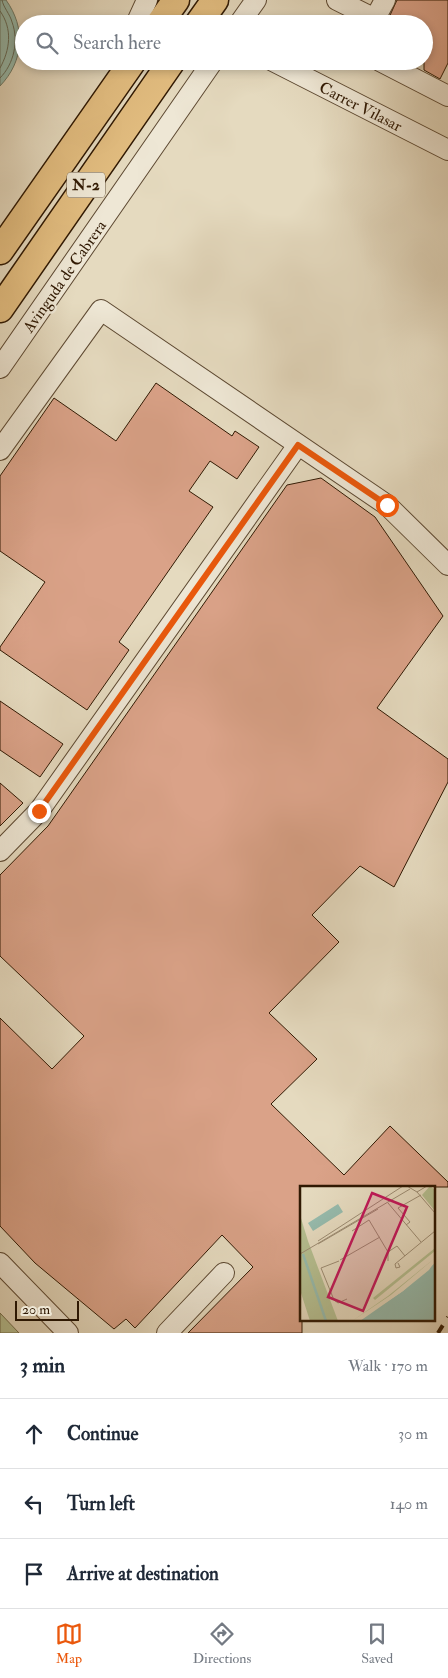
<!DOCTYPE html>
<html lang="en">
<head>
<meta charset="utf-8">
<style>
	:root { --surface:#fff; --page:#f2f2f3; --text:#1f2937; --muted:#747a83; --line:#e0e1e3; --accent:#ea580c }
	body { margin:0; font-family:"IM FELL Double Pica",serif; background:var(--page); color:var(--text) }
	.scale { position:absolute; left:15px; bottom:12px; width:64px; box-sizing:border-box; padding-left:5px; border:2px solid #301903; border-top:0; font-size:14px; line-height:18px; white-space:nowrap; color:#301903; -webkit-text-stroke:4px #eee7d5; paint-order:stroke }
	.stop { position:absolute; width:15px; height:15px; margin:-11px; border:4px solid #ea580c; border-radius:50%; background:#fff }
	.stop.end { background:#ea580c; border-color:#fff; box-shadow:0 1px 5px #0008 }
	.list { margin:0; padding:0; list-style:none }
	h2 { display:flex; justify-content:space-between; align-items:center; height:65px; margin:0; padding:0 20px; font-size:21px }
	h2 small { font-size:16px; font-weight:400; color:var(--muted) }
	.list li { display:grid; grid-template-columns:32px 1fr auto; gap:15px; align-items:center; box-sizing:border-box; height:70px; padding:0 20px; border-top:1px solid var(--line) }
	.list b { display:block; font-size:19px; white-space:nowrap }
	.list em { font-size:16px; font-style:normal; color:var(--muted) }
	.icon { flex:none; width:28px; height:28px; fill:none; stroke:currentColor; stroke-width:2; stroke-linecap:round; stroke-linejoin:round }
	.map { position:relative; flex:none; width:448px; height:1333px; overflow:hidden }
	.search { position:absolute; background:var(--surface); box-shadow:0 2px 8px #0003; left:15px; right:15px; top:15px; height:55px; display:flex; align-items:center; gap:12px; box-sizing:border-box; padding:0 18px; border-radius:28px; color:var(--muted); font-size:19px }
	.sheet { height:275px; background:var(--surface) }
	nav { display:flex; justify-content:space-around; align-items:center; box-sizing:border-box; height:70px; border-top:1px solid var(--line); background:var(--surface); font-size:14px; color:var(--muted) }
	nav a { display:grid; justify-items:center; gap:2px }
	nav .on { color:var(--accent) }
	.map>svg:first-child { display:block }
	.green { fill:#b5bf91; stroke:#726c4a }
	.water { fill:#96bbad; stroke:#6d7a69 }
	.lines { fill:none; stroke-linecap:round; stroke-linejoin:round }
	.shore { stroke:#636a58; stroke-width:1 }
	.building { fill:#daa288; stroke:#301903 }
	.minor-casing { stroke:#5d4932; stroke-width:22 }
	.major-casing { stroke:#301903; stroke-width:29 }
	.minor { stroke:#eee7d5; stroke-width:20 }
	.major { stroke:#e2bd80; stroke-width:26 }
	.rail { stroke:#301903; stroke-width:4; stroke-dasharray:9 9; stroke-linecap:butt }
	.route { stroke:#ea580c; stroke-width:6 }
	.labels { text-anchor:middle; stroke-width:5; stroke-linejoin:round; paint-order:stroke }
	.shield { fill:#eee7d5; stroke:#695742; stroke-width:1 }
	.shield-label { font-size:15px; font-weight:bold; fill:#301903 }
	.street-label { font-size:16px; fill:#301903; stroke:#eee7d5 }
	.inset-river { fill:none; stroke:#96bbad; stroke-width:2.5 }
	.inset-road { fill:none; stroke:#9d8d74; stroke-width:1 }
	.view { fill:#c2185b; fill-opacity:0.15; stroke:#c2185b; stroke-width:2.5 }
	.inset-edge { fill:none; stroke:#301903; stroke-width:2.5 }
</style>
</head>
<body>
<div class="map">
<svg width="448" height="1333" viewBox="0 0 448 1333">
	<rect width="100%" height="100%" fill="#e5dabf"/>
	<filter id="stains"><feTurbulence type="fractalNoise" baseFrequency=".004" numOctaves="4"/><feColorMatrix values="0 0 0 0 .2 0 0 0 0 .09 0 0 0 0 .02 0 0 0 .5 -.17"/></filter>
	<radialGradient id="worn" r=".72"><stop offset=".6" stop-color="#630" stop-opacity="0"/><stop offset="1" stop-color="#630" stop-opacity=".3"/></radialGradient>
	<path class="green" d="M 0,1313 L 19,1333 L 0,1333 Z"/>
	<path class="water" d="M 0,0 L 6,0 C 26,28 24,61 0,86 Z"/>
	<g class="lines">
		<g class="shore">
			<path d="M 0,11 C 13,29 10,50 0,68"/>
			<path d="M 0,78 C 14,64 19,41 12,22 C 10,14 3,7 2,0"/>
		</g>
	</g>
	<g class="building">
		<path d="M 397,0 L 448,0 L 448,63 L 440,79 L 424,70 L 424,24 L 386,24 Z"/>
		<path d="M 343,16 L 358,24 L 339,24 Z"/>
		<path d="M 156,383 L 232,436 L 235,431 L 259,447 L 237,479 L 210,461 L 189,491 L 213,507 L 119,642 L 129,650 L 87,710 L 0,650 L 0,647 L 45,582 L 0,551 L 0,476 L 54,398 L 116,441 Z"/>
		<path d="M 321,478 L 375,517 L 443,616 L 377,708 L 448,759 L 448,782 L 394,887 L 360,866 L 312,915 L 339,942 L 269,1013 L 317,1059 L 271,1104 L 344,1175 L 390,1126 L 448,1182 L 448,1187 L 302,1187 L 302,1333 L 188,1333 L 253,1267 L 222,1235 L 135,1328 L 126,1319 L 114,1329 L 35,1263 L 0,1226 L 0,1018 L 52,1069 L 84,1036 L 0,956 L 0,875 L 48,826 L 287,485 Z"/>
		<path d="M 0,701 L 63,744 L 40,777 L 0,750 Z"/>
		<path d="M 0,783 L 23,803 L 0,826 Z"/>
	</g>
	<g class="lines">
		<g class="minor-casing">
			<g id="minor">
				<path d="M 337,0 L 375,19"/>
				<path d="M 136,24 L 147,0"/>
				<path d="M 239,24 L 256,0"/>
				<path d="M 372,24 L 385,0"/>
				<path d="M 273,61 L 448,150"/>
				<path d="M 380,61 L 448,96"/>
				<path d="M 0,368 L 213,61"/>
				<path d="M 0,450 L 101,310 L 387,505 L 448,565"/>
				<path d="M 0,851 L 39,811 L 298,445"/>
				<path d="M 0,1263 L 68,1333"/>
				<path d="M 167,1333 L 224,1273"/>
			</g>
		</g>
		<g class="major-casing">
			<g id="major">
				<path d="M 159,24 L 176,0"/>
				<path d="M 198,24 L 215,0"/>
				<path d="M 0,251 L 133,61"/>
				<path d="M 0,309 L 172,61"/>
			</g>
		</g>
		<use href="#minor" class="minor"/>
		<use href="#major" class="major"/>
		<path class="rail" d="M 438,1333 L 448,1317"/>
	</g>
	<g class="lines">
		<path class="route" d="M 39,811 L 298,445 L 387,505"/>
	</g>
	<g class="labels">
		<rect class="shield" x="67" y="172.5" width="38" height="25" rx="4"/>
		<g class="shield-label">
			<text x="86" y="190">N-2</text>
		</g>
		<g class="street-label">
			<text transform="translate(361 106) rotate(27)" y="6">Carrer Vilasar</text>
			<text transform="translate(64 276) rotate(-55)" y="6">Avinguda de Cabrera</text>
		</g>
	</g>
	<g transform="translate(300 1186)">
		<rect width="135" height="135" fill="#e5dabf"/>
		<path d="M 130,0 L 135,4 L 135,25 L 122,9 ZM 0,29 L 8,55 L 38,135 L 10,135 L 1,107 ZM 135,62 L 135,65 L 75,114 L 73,112 ZM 135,72 L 91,109 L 52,135 L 88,110 Z" fill="#b5bf91"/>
		<path d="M 38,18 L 43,26 L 13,45 L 8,37 ZM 135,77 L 135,135 L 60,135 L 103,105 Z" fill="#96bbad"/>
		<path d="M 135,75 L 129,84 L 103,105 L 58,135 Z" fill="#e5dabf"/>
		<path class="inset-river" d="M 3,68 L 26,135"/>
		<path class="inset-road" d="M 107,0 L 117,6 L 127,0M 117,6 L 135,27M 88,17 L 121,56M 106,39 L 110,36 L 98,22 L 121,9M 52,45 L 69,34 L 88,66M 18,55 L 103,0M 18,58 L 78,23M 0,68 L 110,3M 40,74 L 80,51M 39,75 L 21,82 L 34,114 L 38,117 L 47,113M 88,75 L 88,66 L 97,60 L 105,70M 98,77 L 100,81 L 96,82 L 95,78 L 135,45M 0,84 L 0,100"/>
		<path class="view" d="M 72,7 L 107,21 L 63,125 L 28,111 Z"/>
		<rect width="135" height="135" class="inset-edge"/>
	</g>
	<rect width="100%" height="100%" filter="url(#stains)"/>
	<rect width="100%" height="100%" fill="url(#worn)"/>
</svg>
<div class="scale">20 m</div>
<div class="stop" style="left:387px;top:505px"></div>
<div class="stop end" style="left:39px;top:811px"></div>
<div class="search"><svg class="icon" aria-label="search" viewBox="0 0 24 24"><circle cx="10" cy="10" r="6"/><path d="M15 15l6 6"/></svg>Search here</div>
</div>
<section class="sheet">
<h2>3 min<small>Walk · 170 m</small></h2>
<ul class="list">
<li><svg class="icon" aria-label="ahead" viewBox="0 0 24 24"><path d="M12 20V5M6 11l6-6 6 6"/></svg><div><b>Continue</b></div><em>30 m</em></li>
<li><svg class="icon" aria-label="left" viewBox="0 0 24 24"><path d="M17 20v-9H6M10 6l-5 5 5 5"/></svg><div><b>Turn left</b></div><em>140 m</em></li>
<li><svg class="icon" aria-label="arrive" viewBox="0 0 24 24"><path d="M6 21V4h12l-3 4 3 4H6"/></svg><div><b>Arrive at destination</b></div></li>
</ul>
</section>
<nav>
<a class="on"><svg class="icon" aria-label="map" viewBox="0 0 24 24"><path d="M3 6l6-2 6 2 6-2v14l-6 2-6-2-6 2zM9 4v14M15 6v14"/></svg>Map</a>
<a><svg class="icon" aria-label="directions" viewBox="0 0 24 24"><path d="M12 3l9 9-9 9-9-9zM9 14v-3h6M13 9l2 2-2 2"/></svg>Directions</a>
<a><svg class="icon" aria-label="saved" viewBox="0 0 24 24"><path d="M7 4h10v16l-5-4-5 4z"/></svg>Saved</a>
</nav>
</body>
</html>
